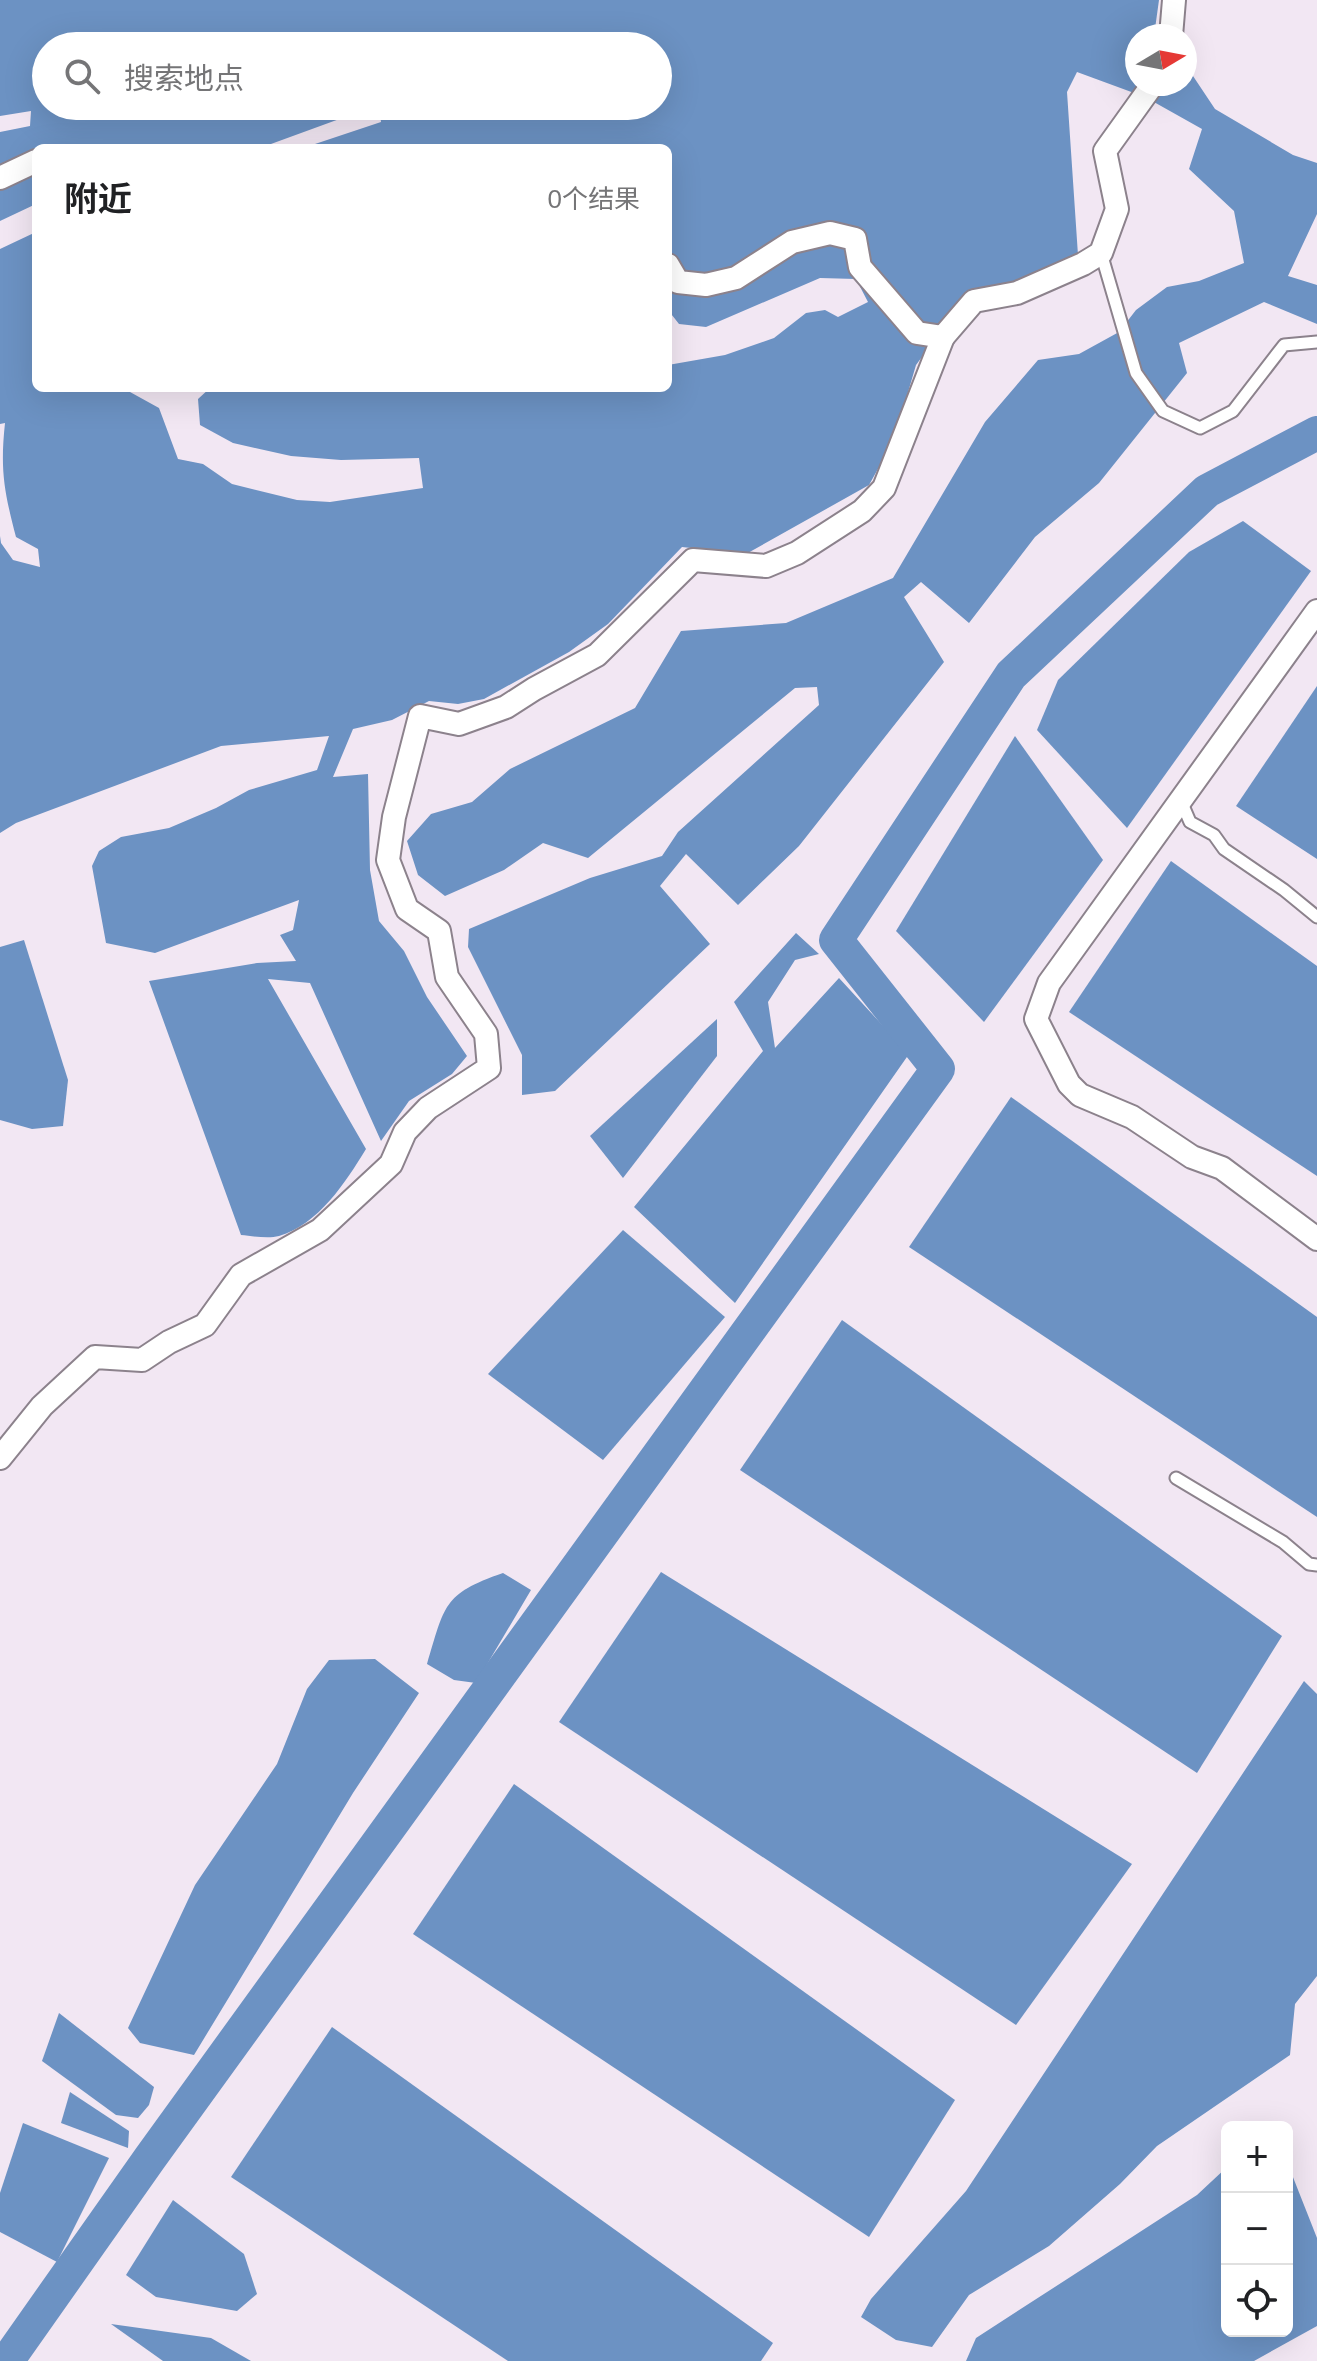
<!DOCTYPE html>
<html lang="zh">
<head>
<meta charset="utf-8">
<style>
	:root { --surface:#fff; --page:#f6f6f6; --text:#202124; --muted:#757577; --line:#e0e0e0 }
	body { margin:0; font-family:Arial,"Noto Sans SC",sans-serif; background:var(--page); color:var(--text) }
	.controls { position:absolute; right:24px; bottom:24px; display:grid; overflow:hidden; border-radius:12px; box-shadow:0 8px 32px #0002 }
	.controls button { width:72px; height:72px; display:grid; place-items:center; padding:0; border:0; border-bottom:2px solid var(--line); background:var(--surface); color:var(--text); font:40px sans-serif }
	.compass { position:absolute; left:1125px; top:24px; width:72px; height:72px; border-radius:50%; background:var(--surface); box-shadow:0 8px 32px #0002; rotate:80deg }
	.list { margin:0; padding:0; list-style:none }
	h2 { display:flex; justify-content:space-between; align-items:center; height:104px; margin:0; padding:0 32px; font-size:34px }
	h2 small { font-size:26px; font-weight:400; color:var(--muted) }
	.icon { flex:none; width:44px; height:44px; fill:none; stroke:currentColor; stroke-width:2; stroke-linecap:round; stroke-linejoin:round }
	.map { position:relative; flex:none; width:1317px; height:2361px; overflow:hidden }
	.search { position:absolute; background:var(--surface); box-shadow:0 8px 32px #0002; left:32px; top:32px; width:640px; height:88px; display:flex; align-items:center; gap:20px; box-sizing:border-box; padding:0 28px; border-radius:44px; color:var(--muted); font-size:30px }
	.panel { position:absolute; background:var(--surface); box-shadow:0 8px 32px #0002; left:32px; top:144px; width:640px; height:248px; border-radius:12px }
	.map>svg:first-child { display:block }
	.water { fill:#6c92c3 }
	.lines { fill:none; stroke-linecap:round; stroke-linejoin:round }
	.river { stroke:#6c92c3; stroke-width:34 }
	.service-casing { stroke:#8c828c; stroke-width:15 }
	.minor-casing { stroke:#8c828c; stroke-width:26 }
	.service { stroke:#fff; stroke-width:11 }
	.minor { stroke:#fff; stroke-width:22 }
</style>
</head>
<body>
<div class="map">
<svg width="1317" height="2361" viewBox="0 0 1317 2361">
	<rect width="100%" height="100%" fill="#f2e7f3"/>
	<g class="water">
		<path d="M 0,0 L 1159,0 L 1154,36 L 1137,36 L 1137,84 L 1185,84 L 1185,64 L 1215,109 L 1293,155 L 1317,163 L 1317,214 L 1288,276 L 1317,285 L 1317,324 L 1264,302 L 1179,343 L 1187,373 L 1099,483 L 1035,537 L 969,623 L 921,582 L 904,597 L 944,662 L 799,846 L 738,905 L 686,854 L 660,886 L 710,944 L 555,1091 L 522,1095 L 522,1055 L 468,947 L 469,929 L 590,878 L 662,856 L 678,832 L 819,705 L 817,687 L 795,688 L 588,858 L 543,843 L 504,870 L 445,896 L 418,875 L 407,841 L 431,814 L 472,802 L 510,769 L 635,708 L 681,631 L 786,623 L 893,578 L 985,422 L 1038,360 L 1079,354 L 1119,332 L 1136,310 L 1167,287 L 1199,281 L 1244,263 L 1234,211 L 1189,169 L 1202,129 L 1145,97 L 1077,72 L 1067,92 L 1079,270 L 955,312 L 916,365 L 894,440 L 869,485 L 746,554 L 682,547 L 608,624 L 569,652 L 484,699 L 458,704 L 429,701 L 392,720 L 353,729 L 333,777 L 368,774 L 370,870 L 379,921 L 404,951 L 427,997 L 467,1056 L 452,1074 L 409,1101 L 381,1141 L 310,983 L 268,979 L 366,1149 C 345,1183 319,1224 279,1236 C 268,1239 252,1236 241,1235 L 149,981 L 257,963 L 296,961 L 280,935 L 293,930 L 299,900 L 155,953 L 106,943 L 92,866 L 99,851 L 121,837 L 169,828 L 216,808 L 249,790 L 317,770 L 329,736 L 221,746 L 16,823 L 0,833 L 0,536 L 1,543 L 13,560 L 40,567 L 38,549 L 16,537 C 4,491 0,470 5,423 L 0,424 L 0,249 L 36,232 L 36,388 L 128,388 L 130,392 L 159,408 L 178,459 L 203,464 L 232,484 L 297,500 L 330,502 L 423,488 L 419,458 L 341,460 L 291,456 L 233,443 L 200,425 L 198,399 L 210,388 L 668,388 L 668,365 L 725,355 L 774,338 L 806,313 L 825,310 L 838,317 L 868,302 L 856,279 L 820,278 L 706,327 L 679,324 L 668,310 L 668,148 L 303,148 L 381,122 L 379,106 L 658,106 L 658,46 L 46,46 L 46,106 L 375,106 L 260,148 L 36,148 L 36,204 L 0,221 L 0,132 L 30,126 L 31,111 L 0,116 Z"/>
		<path d="M 1243,521 L 1311,571 L 1127,828 L 1037,730 L 1058,680 L 1189,552 Z"/>
		<path d="M 1317,686 L 1317,859 L 1236,806 Z"/>
		<path d="M 1015,736 L 1103,860 L 984,1022 L 896,931 Z"/>
		<path d="M 1171,861 L 1317,966 L 1317,1176 L 1069,1012 Z"/>
		<path d="M 796,933 L 819,954 L 795,960 L 768,1002 L 775,1048 L 839,978 L 909,1054 L 735,1303 L 634,1207 L 763,1051 L 734,1002 Z"/>
		<path d="M 24,940 L 68,1080 L 63,1126 L 32,1129 L 0,1120 L 0,947 Z"/>
		<path d="M 717,1019 L 717,1056 L 623,1178 L 590,1136 Z"/>
		<path d="M 1011,1097 L 1317,1317 L 1317,1517 L 909,1247 Z"/>
		<path d="M 623,1230 L 725,1317 L 603,1460 L 488,1374 Z"/>
		<path d="M 842,1320 L 1282,1636 L 1197,1773 L 740,1470 Z"/>
		<path d="M 661,1572 L 1132,1864 L 1016,2025 L 559,1722 Z"/>
		<path d="M 503,1573 L 531,1590 L 476,1683 L 454,1680 L 427,1664 C 445,1606 442,1594 503,1573 Z"/>
		<path d="M 375,1659 L 419,1693 L 353,1793 L 194,2055 L 140,2043 L 128,2028 L 195,1885 L 277,1764 L 307,1689 L 329,1660 Z"/>
		<path d="M 1304,1681 L 1317,1694 L 1317,1976 L 1295,2004 L 1290,2055 L 1157,2146 L 1120,2184 L 1049,2246 L 969,2295 L 932,2347 L 896,2340 L 861,2317 L 871,2299 L 966,2191 Z"/>
		<path d="M 514,1784 L 955,2100 L 869,2237 L 413,1934 Z"/>
		<path d="M 59,2013 L 154,2087 L 149,2105 L 138,2118 L 116,2115 L 42,2061 Z"/>
		<path d="M 332,2027 L 773,2343 L 761,2361 L 508,2361 L 231,2177 Z"/>
		<path d="M 70,2092 L 129,2131 L 128,2148 L 61,2123 Z"/>
		<path d="M 23,2123 L 109,2158 L 57,2262 L 0,2232 L 0,2193 Z"/>
		<path d="M 1287,2162 L 1317,2238 L 1317,2326 L 1254,2361 L 966,2361 L 976,2338 L 1197,2195 L 1227,2167 L 1227,2331 L 1287,2331 Z"/>
		<path d="M 173,2200 L 244,2254 L 257,2294 L 237,2311 L 156,2297 L 126,2275 Z"/>
		<path d="M 111,2324 L 211,2338 L 251,2361 L 163,2361 Z"/>
	</g>
	<g class="lines">
		<path class="river" d="M 7,2361 L 150,2158 L 938,1069 L 836,940 L 1011,675 L 1207,491 L 1317,433"/>
		<g class="service-casing">
			<g id="service">
				<path d="M 1101,253 L 1136,373 L 1163,411 L 1200,428 L 1233,411 L 1284,345 L 1317,342"/>
				<path d="M 1181,801 L 1190,822 L 1214,835 L 1224,849 L 1284,890 L 1317,917"/>
				<path d="M 1176,1478 L 1283,1542 L 1309,1564 L 1317,1565"/>
			</g>
		</g>
		<g class="minor-casing">
			<g id="minor">
				<path d="M 1171,36 L 1174,0"/>
				<path d="M 0,178 L 36,161"/>
				<path d="M 668,265 L 678,282 L 706,285 L 736,278 L 792,242 L 830,233 L 855,239 L 860,267 L 917,333 L 943,337 L 974,301 L 1017,293 L 1083,264 L 1101,253 L 1117,209 L 1105,151 L 1153,84"/>
				<path d="M 1317,611 L 1049,983 L 1036,1019 L 1069,1084 L 1080,1095 L 1132,1117 L 1192,1157 L 1222,1168 L 1317,1239"/>
				<path d="M 0,1458 L 42,1406 L 95,1357 L 142,1360 L 169,1342 L 205,1325 L 241,1275 L 320,1230 L 391,1164 L 405,1132 L 428,1108 L 489,1068 L 486,1034 L 447,977 L 439,931 L 407,909 L 388,860 L 394,817 L 420,716 L 459,724 L 506,707 L 534,689 L 597,655 L 693,560 L 766,566 L 797,553 L 862,511 L 884,488 L 943,337"/>
			</g>
		</g>
		<use href="#service" class="service"/>
		<use href="#minor" class="minor"/>
	</g>
</svg>
<div class="controls">
<button>+</button>
<button>−</button>
<button><svg class="icon" aria-label="locate" viewBox="0 0 24 24"><circle cx="12" cy="12" r="6"/><path d="M12 2v4M12 18v4M2 12h4M18 12h4"/></svg></button>
</div>
<svg class="compass" viewBox="-18 -18 36 36"><path d="M0-13l5 13h-10z" fill="#e53935"/><path d="M0 13l5-13h-10z" fill="#757577"/></svg>
<div class="search"><svg class="icon" aria-label="search" viewBox="0 0 24 24"><circle cx="10" cy="10" r="6"/><path d="M15 15l6 6"/></svg>搜索地点</div>
<section class="panel">
<h2>附近<small>0个结果</small></h2>
<ul class="list">
</ul>
</section>
</div>
</body>
</html>
